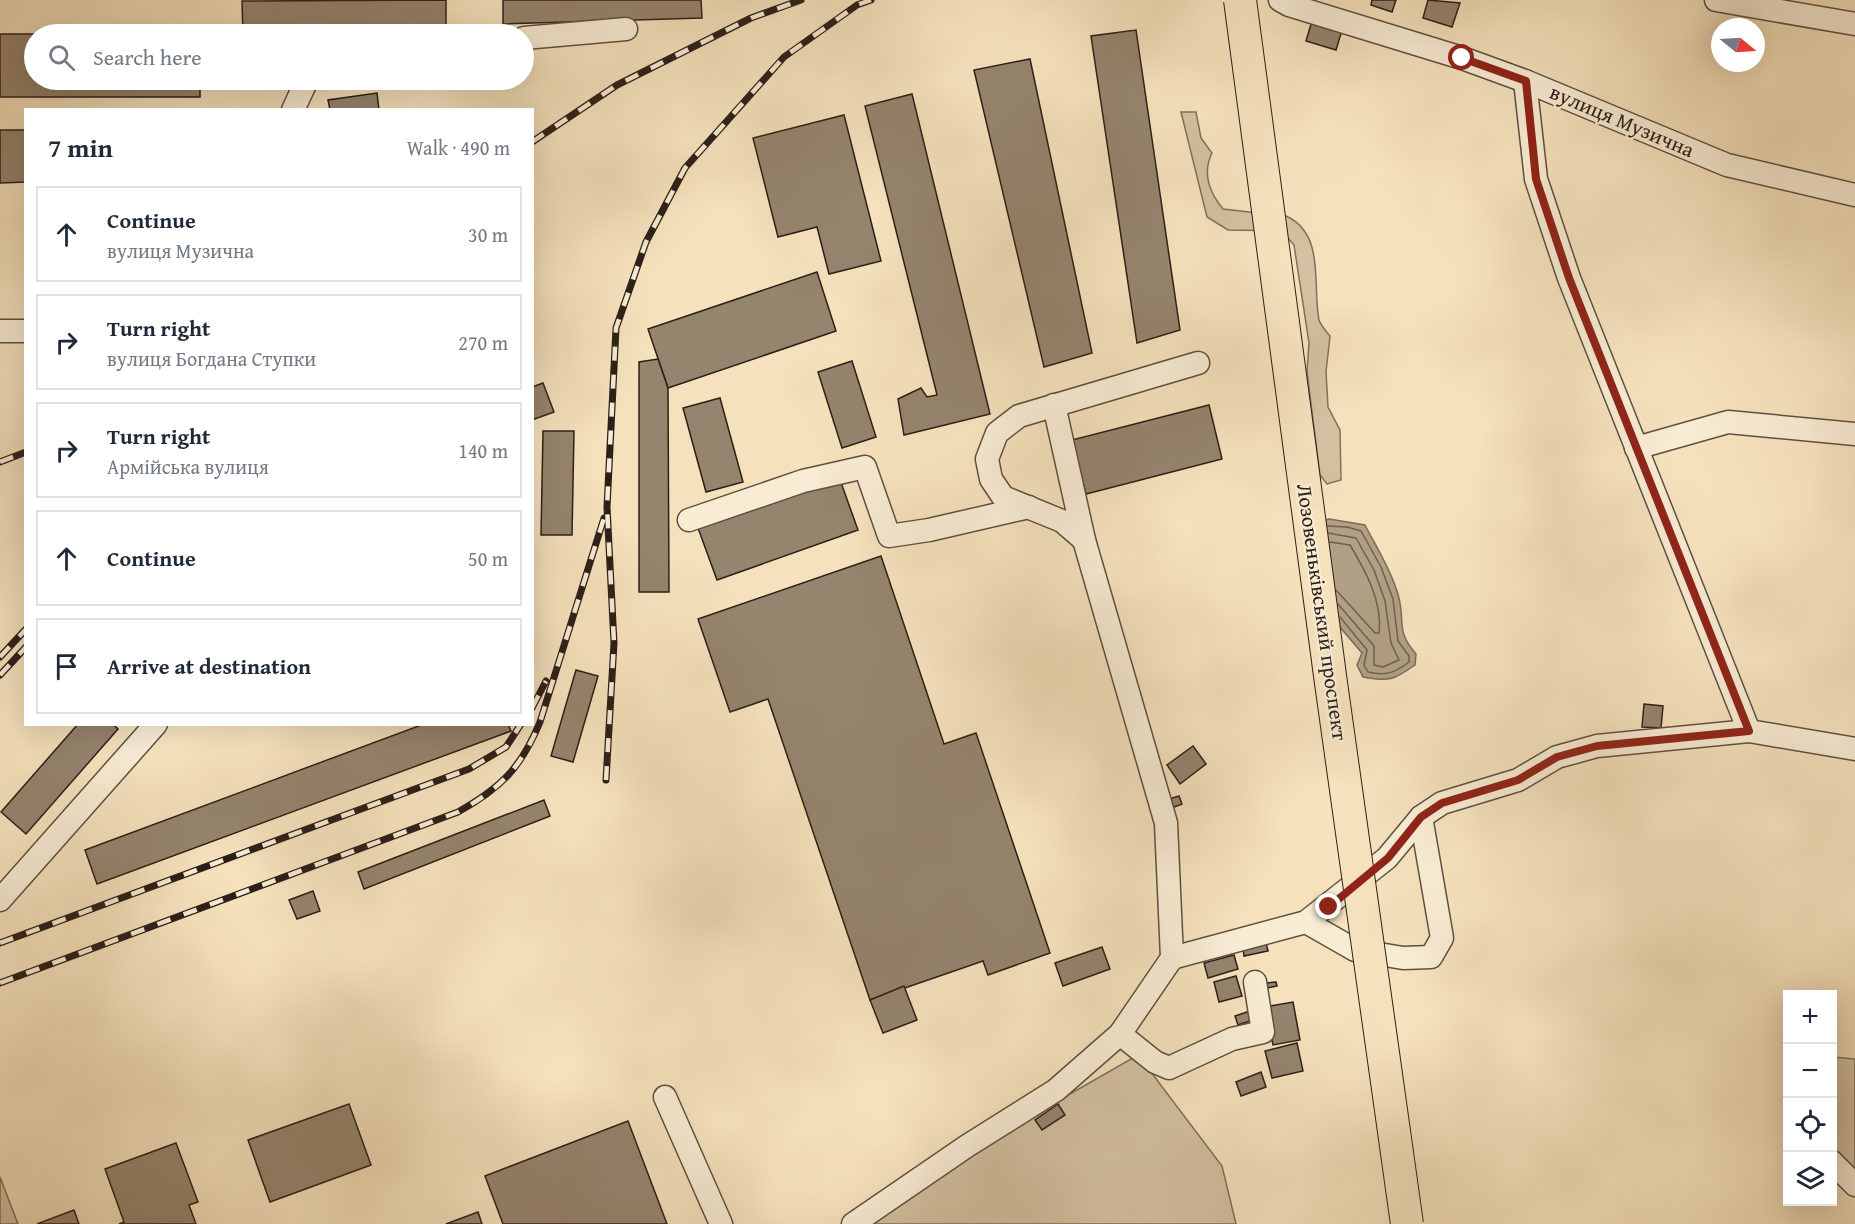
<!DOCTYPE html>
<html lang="en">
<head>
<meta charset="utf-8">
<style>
	:root { --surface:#fff; --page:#f6f6f7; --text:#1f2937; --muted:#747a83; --line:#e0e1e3 }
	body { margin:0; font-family:"Gentium Book Plus",serif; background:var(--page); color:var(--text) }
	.controls { position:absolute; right:18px; bottom:18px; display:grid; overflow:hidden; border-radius:0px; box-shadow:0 6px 24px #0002 }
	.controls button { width:54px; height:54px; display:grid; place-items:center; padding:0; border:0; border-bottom:2px solid var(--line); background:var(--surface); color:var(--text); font:30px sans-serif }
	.compass { position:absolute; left:1711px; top:18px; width:54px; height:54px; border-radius:50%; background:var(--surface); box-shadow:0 6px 24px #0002; rotate:108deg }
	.stop { position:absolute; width:18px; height:18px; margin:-14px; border:4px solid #8f2418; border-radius:50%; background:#fff }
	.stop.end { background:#8f2418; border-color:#fff; box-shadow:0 2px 6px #0008 }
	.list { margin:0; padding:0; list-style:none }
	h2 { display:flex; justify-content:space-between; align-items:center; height:78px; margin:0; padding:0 24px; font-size:26px }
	h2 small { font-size:20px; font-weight:400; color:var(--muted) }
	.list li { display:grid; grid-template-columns:39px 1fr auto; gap:18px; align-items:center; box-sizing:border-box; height:96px; margin:0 12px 12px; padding:0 12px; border:2px solid var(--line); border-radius:0px }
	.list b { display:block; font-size:22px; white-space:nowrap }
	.list p { margin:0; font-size:20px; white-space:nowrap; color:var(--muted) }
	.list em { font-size:20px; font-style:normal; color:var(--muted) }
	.icon { flex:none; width:33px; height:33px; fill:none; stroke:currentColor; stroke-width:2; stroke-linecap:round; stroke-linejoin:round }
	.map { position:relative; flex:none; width:1855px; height:1224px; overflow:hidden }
	.search { position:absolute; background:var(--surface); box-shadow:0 6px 24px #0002; left:24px; top:24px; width:510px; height:66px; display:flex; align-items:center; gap:15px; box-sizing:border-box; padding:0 21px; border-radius:33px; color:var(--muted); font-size:22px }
	.panel { position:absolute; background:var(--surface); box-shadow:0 6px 24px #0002; left:24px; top:108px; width:510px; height:618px; border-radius:0px }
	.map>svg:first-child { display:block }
	.green { fill:#d3c1a1; stroke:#80705c; stroke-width:1.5 }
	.water { fill:#b1a085; stroke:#7c6c59; stroke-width:1.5 }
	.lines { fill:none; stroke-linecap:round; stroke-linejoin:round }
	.shore { stroke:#6e604e; stroke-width:1.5 }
	.building { fill:#95846e; stroke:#2c1f18; stroke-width:1.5 }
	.minor-casing { stroke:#5e5041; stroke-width:25 }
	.minor { stroke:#f8ecd4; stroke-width:22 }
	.rail-casing { stroke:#2c1f18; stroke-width:7 }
	.rail { stroke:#f8ecd4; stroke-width:4.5; stroke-dasharray:14; stroke-linecap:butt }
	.highway-bridge-casing { stroke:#2c1f18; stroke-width:34; stroke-linecap:butt }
	.highway-bridge { stroke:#f5e2bd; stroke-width:32 }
	.route { stroke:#8f2418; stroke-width:8 }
	.labels { text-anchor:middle; stroke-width:4.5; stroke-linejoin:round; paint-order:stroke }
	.street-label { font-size:21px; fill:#2c1f18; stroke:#f8ecd4 }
</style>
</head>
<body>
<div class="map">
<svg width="1855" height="1224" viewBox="0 0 1855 1224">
	<rect width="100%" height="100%" fill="#f5e2bd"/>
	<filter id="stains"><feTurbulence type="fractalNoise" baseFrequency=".00333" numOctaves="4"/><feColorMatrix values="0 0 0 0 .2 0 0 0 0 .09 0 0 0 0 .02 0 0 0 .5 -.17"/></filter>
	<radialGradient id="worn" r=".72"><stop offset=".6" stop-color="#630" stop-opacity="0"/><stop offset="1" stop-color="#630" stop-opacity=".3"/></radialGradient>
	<g class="green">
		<path d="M 1181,112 L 1196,112 L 1201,138 L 1212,153 C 1202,173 1210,193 1223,209 L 1286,216 C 1326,234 1312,286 1319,320 C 1321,326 1326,331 1330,336 L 1326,372 L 1328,407 L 1340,430 L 1341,480 L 1327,484 L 1320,475 L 1307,372 L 1309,343 L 1294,245 L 1282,231 L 1228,230 L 1207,217 Z"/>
		<path d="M 1138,1055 L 1222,1166 L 1236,1224 L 843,1224 Z"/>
		<path d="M 1832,1057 L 1855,1059 L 1855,1175 L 1833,1153 Z"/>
		<path d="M 0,1177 L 18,1224 L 0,1224 Z"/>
	</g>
	<path class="water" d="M 1329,519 L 1365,525 C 1377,548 1392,572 1399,598 C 1405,624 1396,631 1416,654 L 1415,665 C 1394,680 1389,682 1363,677 L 1357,665 L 1362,653 L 1328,613 L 1298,527 Z"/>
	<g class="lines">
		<g class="shore">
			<path d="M 1327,526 L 1347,527 L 1361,531 L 1381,567 L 1393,599 L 1398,641 L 1409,656 L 1409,662 C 1395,673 1385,676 1368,672 L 1364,665 L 1367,650 L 1340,617"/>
			<path d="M 1328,533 L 1356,538 L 1374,570 L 1385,601 L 1391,643 L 1399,660 L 1383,667 L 1374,665 L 1374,646 L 1338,604"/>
			<path d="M 1330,542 L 1350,545 C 1365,570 1383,602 1379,633 L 1375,633 L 1336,590"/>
		</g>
	</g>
	<g class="building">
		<path d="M 446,0 L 446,31 L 243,34 L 242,1 Z"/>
		<path d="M 503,0 L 701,0 L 702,18 L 503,24 Z"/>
		<path d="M 1372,0 L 1396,0 L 1392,12 L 1371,5 Z"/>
		<path d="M 1428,0 L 1460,3 L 1452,27 L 1423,18 Z"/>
		<path d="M 1312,21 L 1342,30 L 1336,50 L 1306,41 Z"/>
		<path d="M 1136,30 L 1180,330 L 1137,343 L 1091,36 Z"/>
		<path d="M 0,34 L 158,34 L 34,34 L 34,80 L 200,80 L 200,97 L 0,97 Z"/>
		<path d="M 1030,59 L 1092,353 L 1044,367 L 974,70 Z"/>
		<path d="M 200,80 L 246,80 L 246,81 L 200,83 Z"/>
		<path d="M 377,93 L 379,110 L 330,110 L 328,100 Z"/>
		<path d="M 912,94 L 990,414 L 904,435 L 898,399 L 921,388 L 927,397 L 937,395 L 865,106 Z"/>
		<path d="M 844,115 L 881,261 L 829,274 L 817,227 L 778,237 L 753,138 Z"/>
		<path d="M 0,130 L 26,130 L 26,182 L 0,183 Z"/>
		<path d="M 817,272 L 836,331 L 668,388 L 648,329 Z"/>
		<path d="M 658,359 L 668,388 L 669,592 L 639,592 L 639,362 Z"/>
		<path d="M 852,361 L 876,437 L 842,448 L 818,372 Z"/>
		<path d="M 543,383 L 554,412 L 532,420 L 532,387 Z"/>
		<path d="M 720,398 L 743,482 L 706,492 L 683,408 Z"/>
		<path d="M 1209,405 L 1222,459 L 1086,494 L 1072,440 Z"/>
		<path d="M 543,431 L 574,431 L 572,535 L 541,535 Z"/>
		<path d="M 839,477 L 858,530 L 717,580 L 698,528 Z"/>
		<path d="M 881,556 L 944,744 L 976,733 L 1050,953 L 988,975 L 983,961 L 870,1000 L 768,699 L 730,712 L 698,619 Z"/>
		<path d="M 576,670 L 598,676 L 573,762 L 551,756 Z"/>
		<path d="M 1644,704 L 1663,706 L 1661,728 L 1642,727 Z"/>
		<path d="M 78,724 L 113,724 L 118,729 L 26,834 L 1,812 Z"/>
		<path d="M 424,724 L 508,724 L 511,731 L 97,884 L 85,850 Z"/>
		<path d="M 1193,746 L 1206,764 L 1180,784 L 1167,765 Z"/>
		<path d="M 1179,796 L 1182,804 L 1169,809 L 1166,800 Z"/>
		<path d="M 544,800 L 550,816 L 364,889 L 358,872 Z"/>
		<path d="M 313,891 L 320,911 L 297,919 L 289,900 Z"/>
		<path d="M 1266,943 L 1268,951 L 1244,956 L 1243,948 Z"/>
		<path d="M 1102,947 L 1110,969 L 1063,986 L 1055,963 Z"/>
		<path d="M 1234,955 L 1238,969 L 1208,978 L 1204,963 Z"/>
		<path d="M 1236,976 L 1242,996 L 1219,1002 L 1214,982 Z"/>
		<path d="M 1276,982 L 1277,986 L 1267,988 L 1266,983 Z"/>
		<path d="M 904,986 L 917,1020 L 883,1033 L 870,1000 Z"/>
		<path d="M 1293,1002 L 1300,1040 L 1273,1045 L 1265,1007 Z"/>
		<path d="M 1250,1011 L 1253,1020 L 1238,1025 L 1235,1016 Z"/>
		<path d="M 1297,1043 L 1303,1071 L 1272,1078 L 1265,1051 Z"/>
		<path d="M 1261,1072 L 1266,1087 L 1241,1096 L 1236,1082 Z"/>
		<path d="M 349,1104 L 371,1165 L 270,1202 L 248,1140 Z"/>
		<path d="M 1058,1104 L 1065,1115 L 1042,1130 L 1035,1120 Z"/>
		<path d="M 628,1121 L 667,1224 L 503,1224 L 485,1176 Z"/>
		<path d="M 176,1143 L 198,1202 L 189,1205 L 196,1224 L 119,1224 L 124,1222 L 105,1169 Z"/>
		<path d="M 74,1210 L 79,1224 L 37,1224 Z"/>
		<path d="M 478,1212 L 482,1224 L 446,1224 Z"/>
	</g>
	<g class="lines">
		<g class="minor-casing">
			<g id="minor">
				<path d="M 1280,0 L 1289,5 L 1462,58 L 1525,81 L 1727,165 L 1855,195"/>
				<path d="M 1716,0 L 1855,24"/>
				<path d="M 524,38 L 626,29"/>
				<path d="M 1525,81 L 1536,179 L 1569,278 L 1749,731"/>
				<path d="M 293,110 L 307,80"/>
				<path d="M 0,331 L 26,331"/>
				<path d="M 1636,448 L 1728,422 L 1855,434"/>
				<path d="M 689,520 L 803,481 L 865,467 L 889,536 L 929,530 L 1029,507"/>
				<path d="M 1084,540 L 1062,521 L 1003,497 L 991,479 L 987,459 L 997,433 L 1019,416 L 1198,363"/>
				<path d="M 0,900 L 156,724"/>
				<path d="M 1306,922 L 1355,950 L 1403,958 L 1431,957 L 1442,938 L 1421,817"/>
				<path d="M 1172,958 L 1306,922 L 1387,858 L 1421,817 L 1442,803 L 1518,780 L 1557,757 L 1597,746 L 1749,731 L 1855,749"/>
				<path d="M 1120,1034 L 1155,1062 L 1169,1068 L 1232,1039 L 1263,1032 L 1255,982"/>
				<path d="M 665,1097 L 721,1224"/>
				<path d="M 1832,1162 L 1855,1185"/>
				<path d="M 853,1224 L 967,1146 L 1056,1090 L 1120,1034 L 1172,958 L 1166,823 L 1084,540 L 1054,405"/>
			</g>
		</g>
		<use href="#minor" class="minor"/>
		<g class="rail-casing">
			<g id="rail">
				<path d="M 532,142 L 617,85 L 751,18 L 801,0"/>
				<path d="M 0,462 L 26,452"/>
				<path d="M 0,657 L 26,629"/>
				<path d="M 0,675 L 26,647"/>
				<path d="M 532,708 L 546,681"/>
				<path d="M 606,780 L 614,643 L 607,507 L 616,328 L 646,242 L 685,168 L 784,57 L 857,5 L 871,0"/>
				<path d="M 0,943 L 469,769 L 506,747 L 521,724"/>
				<path d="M 0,983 L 458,812 C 501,788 521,768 540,722 L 604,518"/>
			</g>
		</g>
		<use href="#rail" class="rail"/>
		<g class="highway-bridge-casing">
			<path id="highway-bridge" d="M 1240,0 L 1331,683 L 1407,1224"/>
		</g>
		<use href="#highway-bridge" class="highway-bridge"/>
	</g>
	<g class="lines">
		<path class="route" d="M 1329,907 L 1388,858 L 1421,817 L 1442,803 L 1518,780 L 1557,757 L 1597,746 L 1749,731 L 1569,278 L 1536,179 L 1526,81 L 1462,58"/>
	</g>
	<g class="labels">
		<g class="street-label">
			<text transform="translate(1622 121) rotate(23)" y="7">вулиця Музична</text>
			<text transform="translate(1322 612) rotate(82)" y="7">Лозовеньківський проспект</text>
		</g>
	</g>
	<rect width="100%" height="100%" filter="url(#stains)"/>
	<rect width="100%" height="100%" fill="url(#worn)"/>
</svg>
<div class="controls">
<button>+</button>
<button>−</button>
<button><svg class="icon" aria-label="locate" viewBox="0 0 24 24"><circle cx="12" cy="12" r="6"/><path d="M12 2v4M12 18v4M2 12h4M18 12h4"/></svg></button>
<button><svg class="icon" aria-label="layers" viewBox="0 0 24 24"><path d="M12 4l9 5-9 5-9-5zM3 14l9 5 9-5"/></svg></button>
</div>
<svg class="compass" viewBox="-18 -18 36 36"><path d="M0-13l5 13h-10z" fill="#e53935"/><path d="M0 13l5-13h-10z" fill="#747a83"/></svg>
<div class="stop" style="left:1462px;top:58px"></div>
<div class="stop end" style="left:1329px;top:907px"></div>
<div class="search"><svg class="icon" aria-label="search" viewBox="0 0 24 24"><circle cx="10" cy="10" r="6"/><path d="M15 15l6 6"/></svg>Search here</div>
<section class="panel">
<h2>7 min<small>Walk · 490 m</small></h2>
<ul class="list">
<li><svg class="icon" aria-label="ahead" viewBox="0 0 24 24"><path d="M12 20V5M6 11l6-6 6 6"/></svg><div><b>Continue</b><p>вулиця Музична</p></div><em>30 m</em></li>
<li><svg class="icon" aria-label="right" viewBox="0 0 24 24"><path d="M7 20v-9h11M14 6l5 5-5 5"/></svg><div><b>Turn right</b><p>вулиця Богдана Ступки</p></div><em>270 m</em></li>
<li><svg class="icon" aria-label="right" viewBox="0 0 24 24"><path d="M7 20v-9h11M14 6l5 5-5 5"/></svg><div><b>Turn right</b><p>Армійська вулиця</p></div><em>140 m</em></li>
<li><svg class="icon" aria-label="ahead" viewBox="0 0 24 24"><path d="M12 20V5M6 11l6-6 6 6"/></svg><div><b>Continue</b></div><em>50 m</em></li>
<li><svg class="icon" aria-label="arrive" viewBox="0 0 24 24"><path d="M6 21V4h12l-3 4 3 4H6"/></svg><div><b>Arrive at destination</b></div></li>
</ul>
</section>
</div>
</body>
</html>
